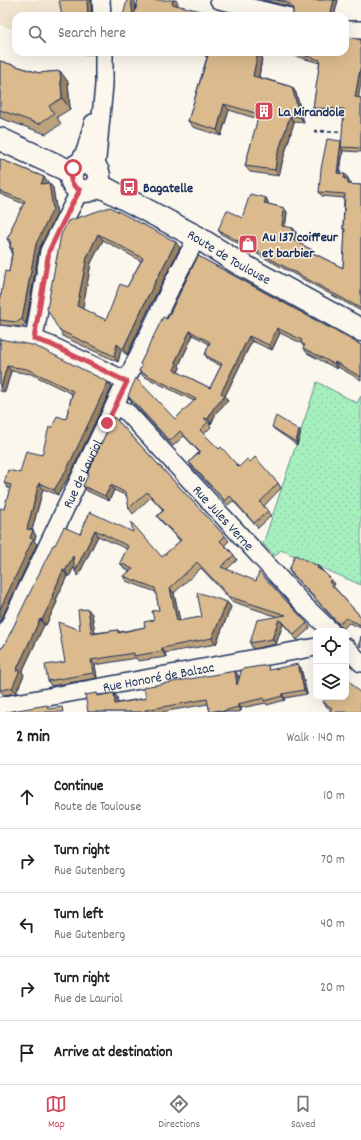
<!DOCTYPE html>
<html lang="en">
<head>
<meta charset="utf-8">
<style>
	:root { --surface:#fff; --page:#f2f2f2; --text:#202124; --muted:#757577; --line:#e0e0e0; --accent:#d1495b }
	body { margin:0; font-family:Dekko,sans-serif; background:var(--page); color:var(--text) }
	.controls { position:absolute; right:12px; bottom:12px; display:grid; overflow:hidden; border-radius:8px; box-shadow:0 4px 16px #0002 }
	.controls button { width:36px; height:36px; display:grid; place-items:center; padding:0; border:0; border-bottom:1px solid var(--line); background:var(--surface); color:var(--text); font:20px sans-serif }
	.stop { position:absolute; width:12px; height:12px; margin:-9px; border:3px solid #d1495b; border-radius:50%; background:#fff }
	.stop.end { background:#d1495b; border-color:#fff; box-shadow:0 1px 4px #0008 }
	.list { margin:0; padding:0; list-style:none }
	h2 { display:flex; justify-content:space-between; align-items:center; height:52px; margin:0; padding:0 16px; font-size:17px }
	h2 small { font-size:13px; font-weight:400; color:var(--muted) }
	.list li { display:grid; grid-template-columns:26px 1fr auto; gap:12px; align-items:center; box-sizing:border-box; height:64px; padding:0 16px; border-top:1px solid var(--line) }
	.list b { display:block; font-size:15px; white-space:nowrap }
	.list p { margin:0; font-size:13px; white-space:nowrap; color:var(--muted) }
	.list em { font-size:13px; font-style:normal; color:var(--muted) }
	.icon { flex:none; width:22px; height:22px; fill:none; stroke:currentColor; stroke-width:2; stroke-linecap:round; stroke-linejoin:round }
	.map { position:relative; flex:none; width:361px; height:712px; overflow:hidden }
	.search { position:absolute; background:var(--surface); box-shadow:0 4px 16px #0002; left:12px; right:12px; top:12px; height:44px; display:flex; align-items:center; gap:10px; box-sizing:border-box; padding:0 14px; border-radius:12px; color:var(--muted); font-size:15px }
	.sheet { height:372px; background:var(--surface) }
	nav { display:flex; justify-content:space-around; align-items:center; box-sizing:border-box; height:56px; border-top:1px solid var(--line); background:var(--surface); font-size:11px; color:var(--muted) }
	nav a { display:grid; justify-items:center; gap:2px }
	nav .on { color:var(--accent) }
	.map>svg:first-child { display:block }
	.built { fill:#f1e5d0 }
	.grass { fill:url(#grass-dots); stroke:#60908e }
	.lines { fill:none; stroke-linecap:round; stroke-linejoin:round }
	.street-casing { stroke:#1b2f5e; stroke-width:20 }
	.primary-casing { stroke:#1b2f5e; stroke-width:25 }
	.path { stroke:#1b2f5e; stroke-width:2.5; stroke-dasharray:4 3; stroke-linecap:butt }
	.street { stroke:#fbf7ec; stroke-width:17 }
	.primary { stroke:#fbf7ec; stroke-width:22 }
	.wall { fill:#bca17a; stroke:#1b2f5e; fill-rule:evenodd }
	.shaded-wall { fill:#998363; stroke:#1b2f5e }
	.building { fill:#dbbb8e; stroke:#1b2f5e; fill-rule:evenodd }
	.route { stroke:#d1495b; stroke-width:5 }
	.labels { text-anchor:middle; stroke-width:3; stroke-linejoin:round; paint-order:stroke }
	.poi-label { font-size:14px; font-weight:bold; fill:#1b2f5e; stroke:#fbf7ec; text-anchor:start }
	.street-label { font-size:14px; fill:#1b2f5e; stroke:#fbf7ec }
</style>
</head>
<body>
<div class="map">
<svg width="361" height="712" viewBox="0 0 361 712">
	<defs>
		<pattern id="grass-dots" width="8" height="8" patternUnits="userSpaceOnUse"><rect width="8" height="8" fill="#a6f0be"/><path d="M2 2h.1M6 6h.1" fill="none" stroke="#8ecea6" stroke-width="1.8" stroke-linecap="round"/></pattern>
	</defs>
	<rect width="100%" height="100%" fill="#fbf7ec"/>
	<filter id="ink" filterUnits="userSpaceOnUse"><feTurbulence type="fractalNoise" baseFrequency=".025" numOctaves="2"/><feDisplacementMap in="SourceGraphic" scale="8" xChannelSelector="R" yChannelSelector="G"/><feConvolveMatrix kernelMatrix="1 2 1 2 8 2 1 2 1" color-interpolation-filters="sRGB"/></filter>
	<g filter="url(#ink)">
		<path class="built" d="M 0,0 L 90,0 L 91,16 L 16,16 L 16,30 L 0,25 Z"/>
		<path class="grass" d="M 317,382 L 357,403 L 361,396 L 361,585 L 281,550 L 275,556 L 263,544 Z"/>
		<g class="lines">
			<g class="street-casing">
				<g id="street">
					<path d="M 101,0 L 102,16"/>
					<path d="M 219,0 L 286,16"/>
					<path d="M 345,30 L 361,30"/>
					<path d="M 79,163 L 86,149 L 93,123"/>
					<path d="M 96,169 L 104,85 L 104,52"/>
					<path d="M 80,190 L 49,251 L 34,339 L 50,345 L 127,381"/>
					<path d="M 0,334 L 34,339"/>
					<path id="s1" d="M 115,405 L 128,413 L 307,608 L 331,631"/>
					<path id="s2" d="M 0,645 L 173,283 L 197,237"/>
					<path d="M 346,647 L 361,663"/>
					<path id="s3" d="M 0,706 L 316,647"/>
				</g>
			</g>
			<g class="primary-casing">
				<g id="primary">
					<path d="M 0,139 L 71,172"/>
					<circle cx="85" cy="177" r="14"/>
					<path id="s4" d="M 97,184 L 197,237 L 235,261 L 361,330"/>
				</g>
			</g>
			<path class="path" d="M 314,131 L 345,132"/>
			<use href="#street" class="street"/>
			<use href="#primary" class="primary"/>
		</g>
		<g class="wall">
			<path d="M 262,0 L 338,0 L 334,16 L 292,16 L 293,15 L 293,9 L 292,8 L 288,6 Z"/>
			<path d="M 79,52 L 94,52 L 94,54 L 81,54 Z"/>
			<path d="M 201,52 L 263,52 L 259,77 L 292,87 L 296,93 L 304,123 L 294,122 L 282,163 L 279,176 L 250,172 L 245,166 L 258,119 L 229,110 L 221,136 L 193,127 L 188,121 L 207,57 L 205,56 Z"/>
			<path d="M 280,52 L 345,52 L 358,97 L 361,98 L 361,152 L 344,151 L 343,150 L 340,173 L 348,178 L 348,179 L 351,183 L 351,185 L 361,185 L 361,311 L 221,234 L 218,230 L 242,218 L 266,198 L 268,202 L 268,204 L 284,208 L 287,212 L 285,227 L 293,228 L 296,232 L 295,241 L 312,250 L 315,254 L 343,268 L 345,232 L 343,229 L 344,198 L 322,196 L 319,192 L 341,141 L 342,142 L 344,113 L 316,112 L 313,108 L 320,63 Z"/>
			<path d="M 0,61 L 39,73 L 60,71 L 68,82 L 70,109 L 57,117 L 61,124 L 46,134 L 0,118 Z"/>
			<path d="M 0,159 L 44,177 L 48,182 L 47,183 L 49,183 L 53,188 L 57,214 L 39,249 L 26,324 L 21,327 L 0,325 L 0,295 L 1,295 L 9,272 L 12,252 L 10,248 L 10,244 L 7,239 L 12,230 L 11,229 L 24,204 L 0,194 Z"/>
			<path d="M 68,221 L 180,248 L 152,302 L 127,355 L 121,350 L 118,362 L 64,337 L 59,330 ZM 103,240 L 141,261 L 127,287 L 106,320 L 82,309 L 91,263 Z"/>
			<path d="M 198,256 L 361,345 L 361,380 L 338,367 L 337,369 L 307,353 L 303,348 L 304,347 L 301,343 L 280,333 L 272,350 L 252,341 L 225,396 L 228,401 L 216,413 L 211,424 L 209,423 L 211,427 L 204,434 L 219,449 L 239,467 L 278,483 L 281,488 L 264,506 L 271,516 L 258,528 L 233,501 L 228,505 L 192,467 L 189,462 L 199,452 L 184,436 L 173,446 L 131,401 L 128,396 L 175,419 L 194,401 L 143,376 L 139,371 L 142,366 L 140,364 L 167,319 ZM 193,335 L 209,344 L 205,355 L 208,359 L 221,366 L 210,388 L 178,372 L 180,368 L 179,365 Z"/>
			<path d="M 0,339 L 108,382 L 112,387 L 71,473 L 58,495 L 43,489 L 32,530 L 36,536 L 34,541 L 37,544 L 4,509 L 10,489 L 8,488 L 4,483 L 20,473 L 42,455 L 52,428 L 66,419 L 72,394 L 31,374 L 11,371 L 5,392 L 0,391 Z"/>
			<path d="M 114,417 L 225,536 L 229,541 L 225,545 L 234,555 L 237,560 L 227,569 L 307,623 L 310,628 L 297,640 L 283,624 L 276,644 L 253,649 L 250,643 L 278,617 L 231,601 L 227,596 L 201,568 L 174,593 L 180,621 L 202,617 L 227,602 L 231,607 L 216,644 L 165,653 L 166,657 L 138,661 L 136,658 L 95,665 L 97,678 L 51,686 L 48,681 L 65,662 L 80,630 L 92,614 L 95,633 L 118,630 L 120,632 L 145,627 L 154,620 L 159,610 L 156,592 L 126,581 L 123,576 L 130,571 L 124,568 L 120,563 L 127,549 L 98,536 L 78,576 L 74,566 L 69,577 L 67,576 L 56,600 L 57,602 L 46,625 L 44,625 L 22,672 L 24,675 L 16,693 L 4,695 L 0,691 L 0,649 L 2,648 L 5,644 L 55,545 L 80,534 L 90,512 L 162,557 L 180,541 L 161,521 L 157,516 L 163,510 L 151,497 L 133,514 L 129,508 L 127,496 L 114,490 L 109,501 L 87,491 L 83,486 L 89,475 L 87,473 Z"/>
			<path d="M 272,427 L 301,432 L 297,445 L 274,429 Z"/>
			<path d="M 289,570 L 322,570 L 335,584 L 333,586 L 361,617 L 361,628 L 349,623 L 343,629 L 292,575 Z"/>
			<path d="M 301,668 L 307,694 L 285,698 L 285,700 L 267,705 L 266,703 L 241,708 L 241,711 L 239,712 L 210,712 L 208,704 L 161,712 L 88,712 L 97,693 L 98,695 L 114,693 L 117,697 L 117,703 L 146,698 L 235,671 L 238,675 L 239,680 L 271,670 Z"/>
			<path d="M 361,694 L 331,710 L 326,706 L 323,702 Z"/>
		</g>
		<g class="shaded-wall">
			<path d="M 87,0 L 91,0 L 92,16 L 88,16 Z"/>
			<path d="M 131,0 L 135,0 L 136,16 L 133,16 Z"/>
			<path d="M 173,0 L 176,0 L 178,3 L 176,11 L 172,4 Z"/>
			<path d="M 334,0 L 338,0 L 334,16 L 330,16 Z"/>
			<path d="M 258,52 L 263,52 L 258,82 L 253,76 Z"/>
			<path d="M 361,64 L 361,83 L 358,101 L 355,97 Z"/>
			<path d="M 60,71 L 68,82 L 70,109 L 62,98 Z"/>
			<path d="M 292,87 L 296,93 L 304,123 L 300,117 Z"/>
			<path d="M 224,104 L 229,110 L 221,136 L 217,130 Z"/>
			<path d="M 290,116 L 294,122 L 282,163 L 279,176 L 275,170 L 277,156 Z"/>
			<path d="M 341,141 L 344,146 L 341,147 L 343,150 L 339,177 L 337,173 Z"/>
			<path d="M 345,174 L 348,178 L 347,183 L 344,179 Z"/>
			<path d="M 44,177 L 48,182 L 45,189 L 41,184 Z"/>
			<path d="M 348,179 L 351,183 L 351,189 L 348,184 Z"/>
			<path d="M 49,183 L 53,188 L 57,214 L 39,249 L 26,324 L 22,319 L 36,244 Z"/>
			<path d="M 266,198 L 268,202 L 267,208 L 264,203 Z"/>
			<path d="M 284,208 L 287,212 L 285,230 L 282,226 Z"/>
			<path d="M 293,228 L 296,232 L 294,243 L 291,239 Z"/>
			<path d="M 98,234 L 103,240 L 91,263 L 82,313 L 77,306 L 87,257 Z"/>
			<path d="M 176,242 L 180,248 L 152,302 L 127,355 L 123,349 L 148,296 Z"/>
			<path d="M 277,328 L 280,333 L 272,350 L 269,345 Z"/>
			<path d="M 190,331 L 193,335 L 179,365 L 180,368 L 177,374 L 174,370 L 175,362 Z"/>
			<path d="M 249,336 L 252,341 L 225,396 L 228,401 L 216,413 L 211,424 L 208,419 Z"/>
			<path d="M 117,344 L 121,350 L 118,362 L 114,356 Z"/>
			<path d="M 335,362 L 338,367 L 337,369 L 334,364 Z"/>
			<path d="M 7,366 L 11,371 L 5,392 L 1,387 Z"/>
			<path d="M 108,382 L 112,387 L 71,473 L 58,495 L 54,490 Z"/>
			<path d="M 299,430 L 301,432 L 297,445 L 296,442 Z"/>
			<path d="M 39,483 L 43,489 L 31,534 L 27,529 Z"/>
			<path d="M 111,485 L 114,490 L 109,501 L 105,496 Z"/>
			<path d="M 33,530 L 36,536 L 34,541 L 37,544 L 0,622 L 0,609 L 30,538 Z"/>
			<path d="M 95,530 L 98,536 L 78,576 L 75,571 Z"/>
			<path d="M 73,556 L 77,561 L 69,577 L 65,571 Z"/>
			<path d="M 318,566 L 322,570 L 317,568 Z"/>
			<path d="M 63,570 L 67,576 L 56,600 L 57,602 L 46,625 L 42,620 L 52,596 Z"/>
			<path d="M 331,579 L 335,584 L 333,587 L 329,582 Z"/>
			<path d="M 170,588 L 174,593 L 181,626 L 177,621 Z"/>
			<path d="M 227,602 L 231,607 L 216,644 L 212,638 Z"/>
			<path d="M 88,609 L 92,614 L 96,639 L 92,634 Z"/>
			<path d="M 40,619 L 44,625 L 22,672 L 24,675 L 16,693 L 12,688 L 16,671 Z"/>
			<path d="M 279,619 L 283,624 L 276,644 L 272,639 Z"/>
			<path d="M 162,648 L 165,653 L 166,657 L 162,651 Z"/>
			<path d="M 91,660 L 95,665 L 97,678 L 93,673 Z"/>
			<path d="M 298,664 L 301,668 L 307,694 L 304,690 Z"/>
			<path d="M 235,671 L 238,675 L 240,690 L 237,685 Z"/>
			<path d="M 114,693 L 117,697 L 118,708 L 115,704 Z"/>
			<path d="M 282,694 L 285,698 L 285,700 L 282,696 Z"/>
			<path d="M 238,704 L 241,708 L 241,711 L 238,707 Z"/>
		</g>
		<g class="building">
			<path d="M 59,0 L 87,0 L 88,16 L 62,16 Z"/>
			<path d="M 127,0 L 131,0 L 133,16 L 123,16 Z"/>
			<path d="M 138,0 L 173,0 L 172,4 L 201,11 L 201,13 L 218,16 L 134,16 Z"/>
			<path d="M 277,0 L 334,0 L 330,16 L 292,16 L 293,15 L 293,9 L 290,4 L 285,2 Z"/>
			<path d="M 345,36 L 361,40 L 361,64 L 355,97 L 361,98 L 361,148 L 341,147 L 344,109 L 313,108 L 320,60 L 292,52 L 345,52 Z"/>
			<path d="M 209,52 L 258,52 L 253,76 L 292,87 L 300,117 L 290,116 L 277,156 L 275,170 L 245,166 L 259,114 L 224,104 L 217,130 L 188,121 Z"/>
			<path d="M 0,61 L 39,73 L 60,71 L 62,98 L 49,106 L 54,113 L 39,124 L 0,110 Z"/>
			<path d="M 327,139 L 341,141 L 337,173 L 345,174 L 344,179 L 348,179 L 348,184 L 361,185 L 361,307 L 360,308 L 218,230 L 227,210 L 242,218 L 250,194 L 266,198 L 264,203 L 284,208 L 282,226 L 293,228 L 291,239 L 312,250 L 311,252 L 343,268 L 345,229 L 343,229 L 345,194 L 319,192 L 321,169 Z"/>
			<path d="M 0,159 L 44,177 L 41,184 L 49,183 L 53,209 L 36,244 L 22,319 L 17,322 L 0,320 L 0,295 L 1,295 L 5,271 L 9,272 L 13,248 L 10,248 L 11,240 L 7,239 L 12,230 L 11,229 L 25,201 L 0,191 Z"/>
			<path d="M 110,207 L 176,242 L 148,296 L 123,349 L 117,344 L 114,356 L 59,330 L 47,309 L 61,235 L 68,221 ZM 98,234 L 143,258 L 127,287 L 120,284 L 106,320 L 77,306 L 87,257 Z"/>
			<path d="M 198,256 L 361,345 L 361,377 L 335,362 L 334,364 L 303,348 L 305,345 L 301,343 L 302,340 L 277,328 L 269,345 L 249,336 L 221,393 L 225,396 L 213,409 L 208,419 L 204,418 L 208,422 L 200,430 L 219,449 L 221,447 L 239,467 L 247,459 L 250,462 L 255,457 L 278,483 L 260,502 L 268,511 L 254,523 L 230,496 L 225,501 L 189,462 L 200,452 L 180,431 L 170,441 L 128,396 L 136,378 L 175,419 L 196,399 L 139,371 L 142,366 L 140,364 L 163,317 L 167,319 ZM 190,331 L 210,342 L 205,355 L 222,364 L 210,388 L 174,370 L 177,363 L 175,362 Z"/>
			<path d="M 0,339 L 32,345 L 42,349 L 108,382 L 68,467 L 54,490 L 39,483 L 27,529 L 33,530 L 30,538 L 33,539 L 0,609 L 0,508 L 4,509 L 11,485 L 4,483 L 8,470 L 20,473 L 26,451 L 42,455 L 49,427 L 52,428 L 57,416 L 66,419 L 73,391 L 27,369 L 7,366 L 1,387 L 0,386 Z"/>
			<path d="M 276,416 L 299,430 L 296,442 L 272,427 Z"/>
			<path d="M 114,417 L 225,536 L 220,541 L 234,555 L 221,567 L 256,581 L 259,572 L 307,623 L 294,635 L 279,619 L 272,639 L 250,643 L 257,620 L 286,615 L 227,596 L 227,594 L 197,562 L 170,588 L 177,621 L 202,617 L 197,592 L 227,602 L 212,638 L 162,648 L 162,651 L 134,656 L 134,653 L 91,660 L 93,673 L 48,681 L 45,665 L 65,662 L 58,622 L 80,630 L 78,610 L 88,609 L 92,634 L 118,630 L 118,633 L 145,627 L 144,622 L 154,620 L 152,611 L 159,610 L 155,588 L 123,576 L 133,569 L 120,563 L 128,546 L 95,530 L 75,571 L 73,556 L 65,571 L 63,570 L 52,596 L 53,597 L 42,620 L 40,619 L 16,671 L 20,670 L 12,688 L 0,690 L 0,649 L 2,648 L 5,644 L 53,545 L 55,545 L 64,527 L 80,534 L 90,512 L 133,532 L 131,522 L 162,557 L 181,540 L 157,516 L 164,510 L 147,492 L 129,508 L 126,493 L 111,485 L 105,496 L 83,486 L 89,473 L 87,473 Z"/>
			<path d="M 295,555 L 318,566 L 317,568 L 324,572 L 331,579 L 329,582 L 361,617 L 361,625 L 346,618 L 339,624 L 289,570 Z"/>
			<path d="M 361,636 L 361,647 L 359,645 Z"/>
			<path d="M 298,664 L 304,690 L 282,694 L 282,696 L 264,701 L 264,698 L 238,704 L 238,707 L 220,712 L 220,710 L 210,712 L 207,699 L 145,710 L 146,712 L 88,712 L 85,695 L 97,693 L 97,696 L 114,693 L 115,704 L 146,698 L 144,687 L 235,671 L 237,685 L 242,669 L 268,665 L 269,670 Z"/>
			<path d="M 346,677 L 361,694 L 361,712 L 329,712 L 332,708 L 323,702 L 327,697 L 346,697 Z"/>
			<path d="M 47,705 L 48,709 L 62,707 L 63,712 L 6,712 Z"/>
		</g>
	</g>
	<g class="lines" filter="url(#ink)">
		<path class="route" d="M 73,168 C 68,177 71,186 80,190 L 71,206 L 49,251 L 34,339 L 50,344 L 127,382 L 107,423"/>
	</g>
	<defs>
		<g id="building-square" transform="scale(1)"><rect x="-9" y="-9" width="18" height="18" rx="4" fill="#d1495b" stroke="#fbf7ec"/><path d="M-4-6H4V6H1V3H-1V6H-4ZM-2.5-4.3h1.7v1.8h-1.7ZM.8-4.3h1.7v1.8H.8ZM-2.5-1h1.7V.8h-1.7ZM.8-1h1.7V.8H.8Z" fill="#fff"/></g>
		<g id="bus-square" transform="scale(1)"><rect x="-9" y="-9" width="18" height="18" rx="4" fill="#d1495b" stroke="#fbf7ec"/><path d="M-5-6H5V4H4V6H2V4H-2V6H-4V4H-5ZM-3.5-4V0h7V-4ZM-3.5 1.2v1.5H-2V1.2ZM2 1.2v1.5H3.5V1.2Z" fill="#fff"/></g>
		<g id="shop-square" transform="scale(1)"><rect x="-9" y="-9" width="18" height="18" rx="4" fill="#d1495b" stroke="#fbf7ec"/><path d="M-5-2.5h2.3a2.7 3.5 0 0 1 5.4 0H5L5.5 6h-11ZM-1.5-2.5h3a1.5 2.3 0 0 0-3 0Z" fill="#fff"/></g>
	</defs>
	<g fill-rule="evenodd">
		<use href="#building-square" x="264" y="111"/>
		<use href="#bus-square" x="129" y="187"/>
		<use href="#shop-square" x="248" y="244"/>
	</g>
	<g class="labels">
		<g class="poi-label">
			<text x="278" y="116">La Mirandole</text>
			<text x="143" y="192">Bagatelle</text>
			<text x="262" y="241">Au 137 coiffeur<tspan x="262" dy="16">et barbier</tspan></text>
		</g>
		<g class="street-label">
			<text dy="5" stroke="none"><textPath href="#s4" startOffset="151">Route de Toulouse</textPath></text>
			<text dy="5" stroke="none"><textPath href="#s2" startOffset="190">Rue de Lauriol</textPath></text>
			<text dy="5" stroke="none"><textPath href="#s1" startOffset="157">Rue Jules Verne</textPath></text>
			<text dy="5" stroke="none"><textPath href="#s3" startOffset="161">Rue Honoré de Balzac</textPath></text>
		</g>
	</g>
</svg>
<div class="controls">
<button><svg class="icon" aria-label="locate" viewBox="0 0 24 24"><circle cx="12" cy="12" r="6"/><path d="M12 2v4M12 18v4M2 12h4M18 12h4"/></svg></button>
<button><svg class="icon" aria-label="layers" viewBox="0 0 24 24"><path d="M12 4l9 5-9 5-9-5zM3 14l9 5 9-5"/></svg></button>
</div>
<div class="stop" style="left:73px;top:168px"></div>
<div class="stop end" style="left:107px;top:423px"></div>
<div class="search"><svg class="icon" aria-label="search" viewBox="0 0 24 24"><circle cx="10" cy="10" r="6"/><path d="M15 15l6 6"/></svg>Search here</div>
</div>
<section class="sheet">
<h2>2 min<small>Walk · 140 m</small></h2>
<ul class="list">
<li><svg class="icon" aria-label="ahead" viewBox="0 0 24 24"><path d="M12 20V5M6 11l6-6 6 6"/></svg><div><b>Continue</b><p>Route de Toulouse</p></div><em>10 m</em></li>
<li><svg class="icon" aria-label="right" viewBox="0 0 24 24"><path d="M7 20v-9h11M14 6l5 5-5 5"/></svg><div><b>Turn right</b><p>Rue Gutenberg</p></div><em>70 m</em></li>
<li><svg class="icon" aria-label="left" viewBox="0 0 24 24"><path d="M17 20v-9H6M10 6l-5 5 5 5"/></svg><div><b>Turn left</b><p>Rue Gutenberg</p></div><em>40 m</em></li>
<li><svg class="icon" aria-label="right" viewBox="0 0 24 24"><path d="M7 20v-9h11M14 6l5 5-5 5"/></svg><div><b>Turn right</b><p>Rue de Lauriol</p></div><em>20 m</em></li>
<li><svg class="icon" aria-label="arrive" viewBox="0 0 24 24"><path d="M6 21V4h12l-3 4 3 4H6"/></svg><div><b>Arrive at destination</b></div></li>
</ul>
</section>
<nav>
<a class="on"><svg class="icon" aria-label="map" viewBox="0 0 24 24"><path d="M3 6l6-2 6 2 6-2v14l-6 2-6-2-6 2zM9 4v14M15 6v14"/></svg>Map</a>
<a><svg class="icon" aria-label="directions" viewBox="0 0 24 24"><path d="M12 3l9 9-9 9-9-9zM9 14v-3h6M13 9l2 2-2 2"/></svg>Directions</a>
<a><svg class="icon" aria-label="saved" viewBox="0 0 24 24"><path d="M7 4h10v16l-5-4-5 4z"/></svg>Saved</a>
</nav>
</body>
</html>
